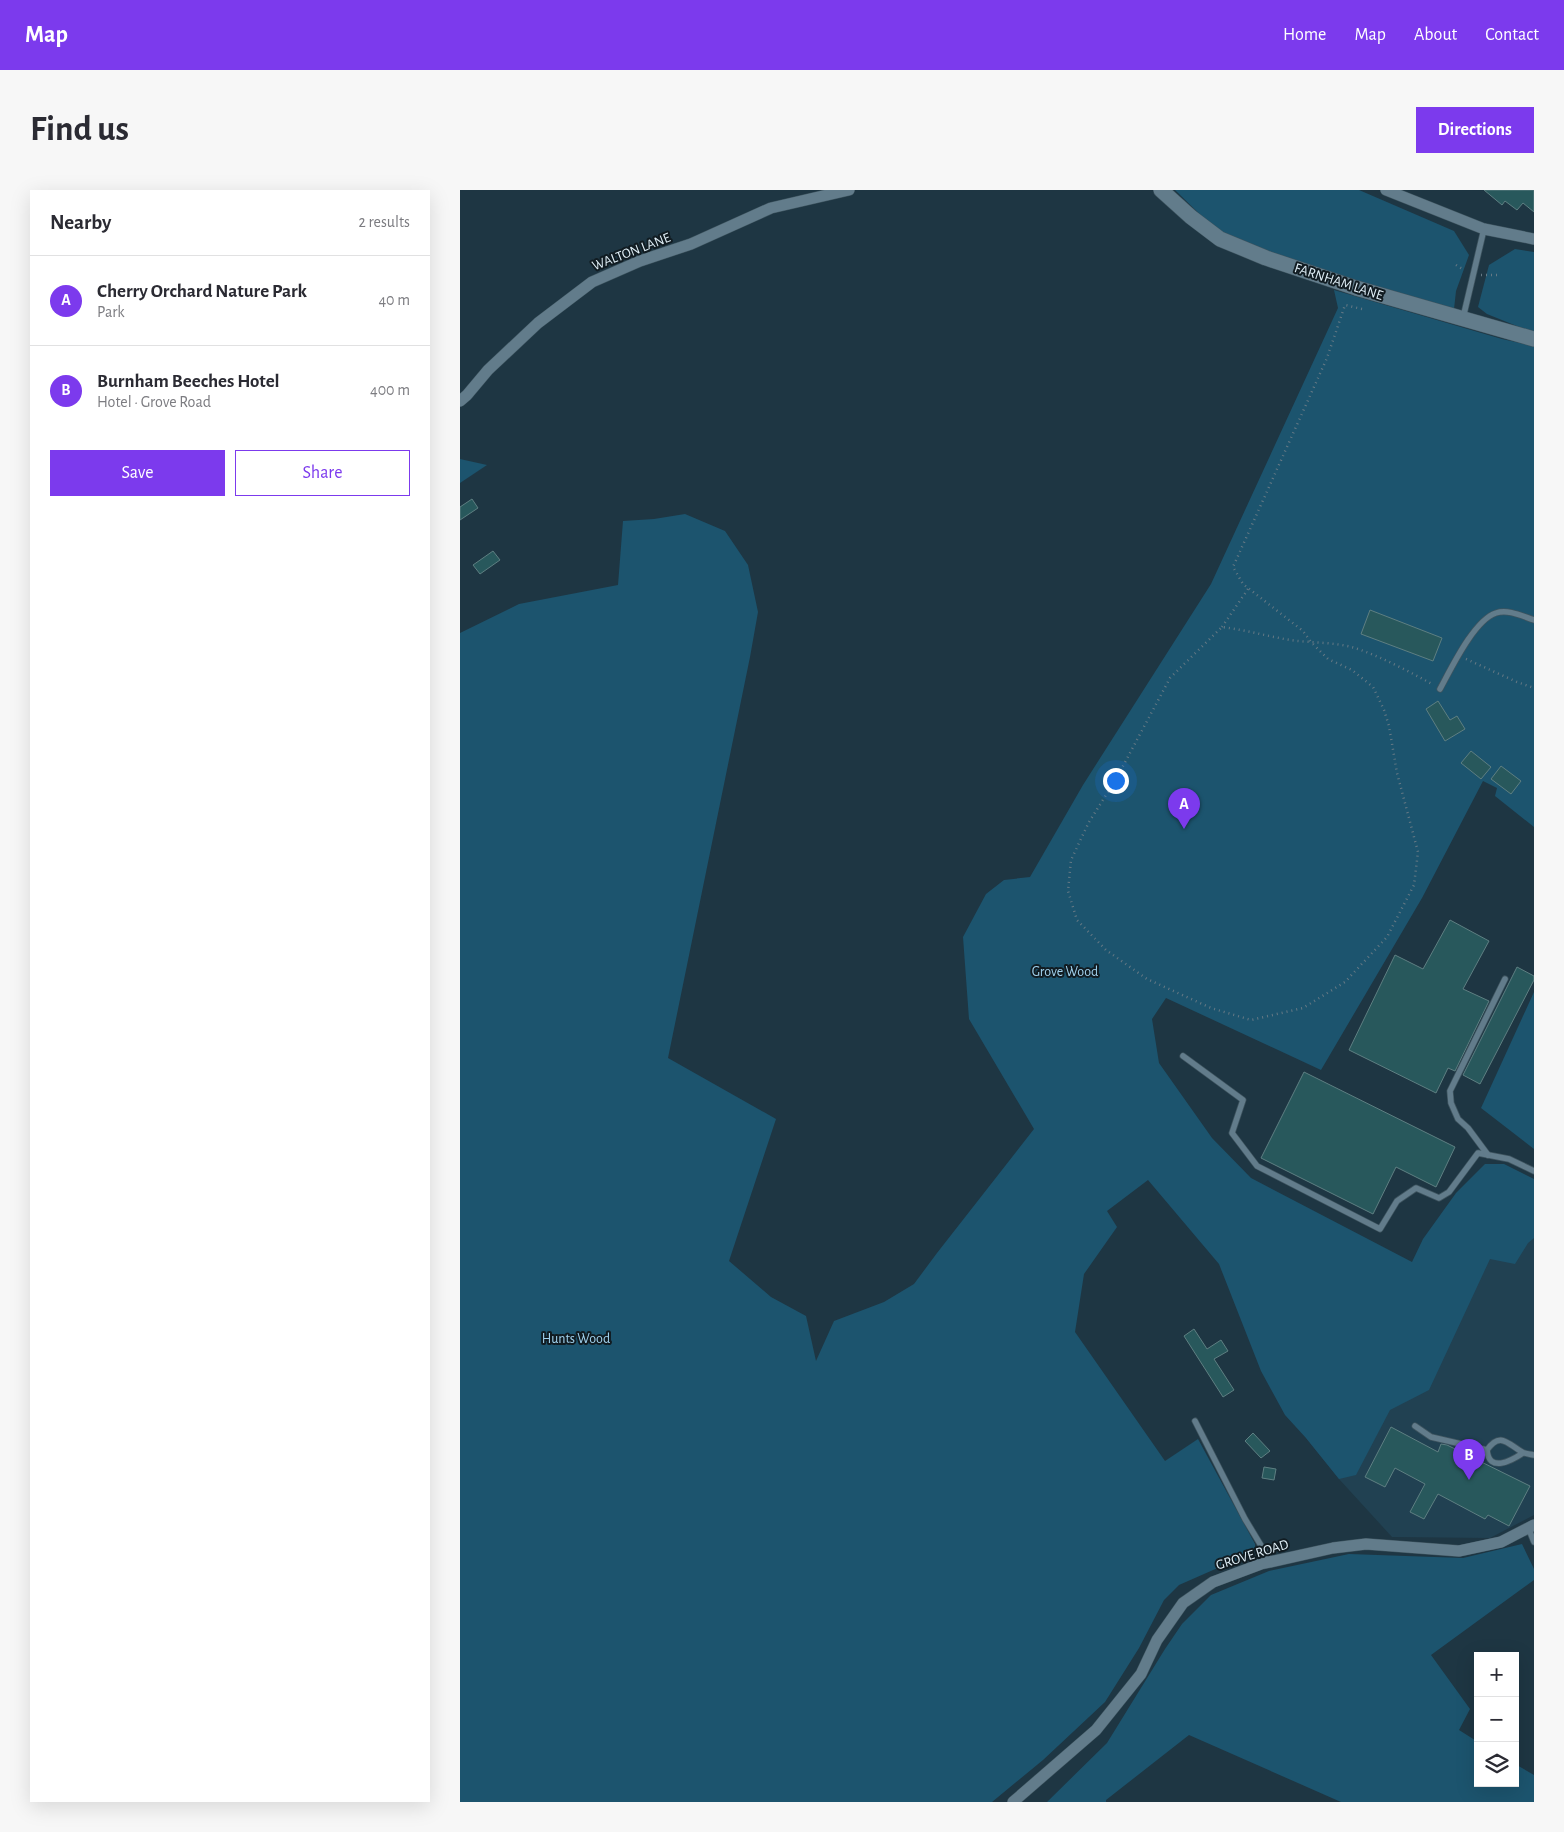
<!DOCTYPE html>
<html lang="en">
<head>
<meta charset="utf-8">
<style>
	:root { --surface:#fff; --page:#f7f7f7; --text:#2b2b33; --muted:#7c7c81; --line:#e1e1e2; --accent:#7c3aed }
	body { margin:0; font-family:"Alegreya Sans",sans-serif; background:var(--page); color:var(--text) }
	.controls { position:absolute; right:15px; bottom:15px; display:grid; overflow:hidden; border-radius:0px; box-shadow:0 5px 20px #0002 }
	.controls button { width:45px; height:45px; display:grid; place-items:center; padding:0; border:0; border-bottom:1px solid var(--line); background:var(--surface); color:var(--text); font:25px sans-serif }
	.you { position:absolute; left:655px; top:590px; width:18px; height:18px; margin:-12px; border:4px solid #fff; border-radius:50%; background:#1a73e8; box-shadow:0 0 0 8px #1a73e833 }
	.badge { display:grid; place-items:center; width:32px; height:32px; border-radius:50%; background:var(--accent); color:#fff; font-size:16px; font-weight:700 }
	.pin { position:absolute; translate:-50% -41px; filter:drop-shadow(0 1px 2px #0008) }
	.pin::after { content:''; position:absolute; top:26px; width:18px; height:15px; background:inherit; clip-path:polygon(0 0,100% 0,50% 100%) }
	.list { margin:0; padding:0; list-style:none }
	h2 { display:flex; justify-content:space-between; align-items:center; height:65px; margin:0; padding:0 20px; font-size:21px }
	h2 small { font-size:16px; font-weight:400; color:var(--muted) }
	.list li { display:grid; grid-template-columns:32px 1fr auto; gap:15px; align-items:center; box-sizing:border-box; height:90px; padding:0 20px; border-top:1px solid var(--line) }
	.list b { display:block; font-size:19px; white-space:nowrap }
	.list p { margin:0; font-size:16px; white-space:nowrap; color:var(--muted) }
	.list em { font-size:16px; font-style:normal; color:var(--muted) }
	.actions { display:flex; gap:10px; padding:15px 20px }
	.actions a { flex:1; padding:11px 0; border:1px solid var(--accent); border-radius:0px; text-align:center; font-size:18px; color:var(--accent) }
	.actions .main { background:var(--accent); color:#fff }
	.icon { flex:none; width:28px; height:28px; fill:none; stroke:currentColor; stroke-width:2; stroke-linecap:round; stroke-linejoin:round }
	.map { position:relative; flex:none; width:1074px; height:1612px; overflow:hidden; border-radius:0px }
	header { display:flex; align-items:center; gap:30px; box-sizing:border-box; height:70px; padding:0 25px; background:var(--accent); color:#fff }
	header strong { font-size:24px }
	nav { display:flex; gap:28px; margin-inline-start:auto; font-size:18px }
	.intro { display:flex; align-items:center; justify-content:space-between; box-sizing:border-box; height:120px; padding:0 30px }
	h1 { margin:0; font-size:35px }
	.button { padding:12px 22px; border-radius:0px; background:var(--accent); color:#fff; font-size:18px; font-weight:700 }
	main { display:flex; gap:30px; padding:0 30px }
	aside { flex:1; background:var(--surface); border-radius:0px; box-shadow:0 5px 20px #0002 }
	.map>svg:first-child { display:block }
	.built { fill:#214152 }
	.green { fill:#1c546e }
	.building { fill:#28585c; stroke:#5e7f82 }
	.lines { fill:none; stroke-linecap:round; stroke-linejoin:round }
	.lane-casing { stroke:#3e545f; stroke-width:7 }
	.street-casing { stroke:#3e545f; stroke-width:12 }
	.secondary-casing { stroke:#3e545f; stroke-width:16 }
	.path { stroke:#657985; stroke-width:2.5; stroke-dasharray:1 4; stroke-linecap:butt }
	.lane { stroke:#627c8b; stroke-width:5.5 }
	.street { stroke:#627c8b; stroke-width:11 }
	.secondary { stroke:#627c8b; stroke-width:15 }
	.labels { text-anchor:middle; stroke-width:4; stroke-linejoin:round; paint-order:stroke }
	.street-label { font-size:14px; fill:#e1f0f8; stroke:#111c22 }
	.park-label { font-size:14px; fill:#a1d2ee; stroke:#111c22 }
</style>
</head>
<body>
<header>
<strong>Map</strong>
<nav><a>Home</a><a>Map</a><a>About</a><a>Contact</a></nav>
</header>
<div class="intro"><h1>Find us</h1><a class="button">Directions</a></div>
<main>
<aside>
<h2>Nearby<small>2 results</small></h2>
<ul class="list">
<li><span class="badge">A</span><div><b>Cherry Orchard Nature Park</b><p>Park</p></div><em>40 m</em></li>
<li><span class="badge">B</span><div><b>Burnham Beeches Hotel</b><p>Hotel · Grove Road</p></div><em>400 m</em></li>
</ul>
<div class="actions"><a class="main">Save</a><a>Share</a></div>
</aside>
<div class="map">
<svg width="1074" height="1612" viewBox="0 0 1074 1612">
	<rect width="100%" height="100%" fill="#1e3643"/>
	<path class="built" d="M 1074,1000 L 1074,1325 L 1030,1348 L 932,1347 L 879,1289 L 846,1248 Z"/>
	<g class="green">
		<path d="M 715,0 L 899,0 L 994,41 L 1009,65 L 996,101 L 994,119 L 942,106 L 823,67 L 758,42 Z"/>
		<path d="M 1055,59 L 1074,62 L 1074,143 L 1027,124 L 1018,117 L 1029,75 Z"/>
		<path d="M 874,100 L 1042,149 L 1074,156 L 1074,637 L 1035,606 L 1037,598 L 1023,591 L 962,708 L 861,880 L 706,808 L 692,829 L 699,873 L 752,948 L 791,988 L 952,1072 L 963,1049 L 996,1003 L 1025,974 L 1044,974 L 1074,989 L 1074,1048 L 1068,1053 L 1055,1074 L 1030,1069 L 969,1200 L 930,1220 L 896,1285 L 879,1289 L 846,1248 L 825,1225 L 801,1181 L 759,1074 L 688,990 L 647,1021 L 657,1037 L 624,1084 L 615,1142 L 705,1271 L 738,1249 L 795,1354 L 795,1360 L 791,1366 L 769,1373 L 719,1395 L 704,1410 L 679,1458 L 645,1512 L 583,1570 L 532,1612 L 0,1612 L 0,443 L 59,414 L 158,395 L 163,331 L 194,329 L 225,324 L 265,341 L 288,375 L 298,422 L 290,467 L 208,868 L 316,929 L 269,1071 L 311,1107 L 346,1126 L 356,1171 L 374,1131 L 424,1112 L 454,1094 L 477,1063 L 574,939 L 509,829 L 503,747 L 526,704 L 544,690 L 570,687 L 623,595 L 751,394 L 878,118 Z"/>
		<path d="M 0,269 L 27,275 L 0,293 Z"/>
		<path d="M 1074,802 L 1074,959 L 1021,918 Z"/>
		<path d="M 1062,1354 L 1074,1379 L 1074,1390 L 971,1465 L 1010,1519 L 999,1540 L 1018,1552 L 1018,1593 L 1055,1593 L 1055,1574 L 1074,1585 L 1074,1612 L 881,1612 L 729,1545 L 646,1610 L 646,1612 L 587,1612 L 647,1553 L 705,1459 L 722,1434 L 751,1405 L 809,1381 L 889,1364 L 1003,1368 Z"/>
	</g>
	<g class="building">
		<path d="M 1024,0 L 1074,0 L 1074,22 L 1063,13 L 1057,20 L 1045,11 L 1042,15 Z"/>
		<path d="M 12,309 L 18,318 L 0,330 L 0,317 Z"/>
		<path d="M 33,361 L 40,370 L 20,384 L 13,375 Z"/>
		<path d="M 910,420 L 982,448 L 973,471 L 901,444 Z"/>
		<path d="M 978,511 L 990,530 L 997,526 L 1005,539 L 985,551 L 966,519 Z"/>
		<path d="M 1011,561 L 1031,577 L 1021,589 L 1001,573 Z"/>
		<path d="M 1041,576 L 1061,591 L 1051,604 L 1031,589 Z"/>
		<path d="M 990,730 L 1029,751 L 1003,799 L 1029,811 L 995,881 L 988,878 L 976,903 L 889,860 L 935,765 L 963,779 Z"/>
		<path d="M 1057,777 L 1074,786 L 1074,790 L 1020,894 L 1003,885 Z"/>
		<path d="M 844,882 L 995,957 L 976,997 L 936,977 L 913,1024 L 801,968 Z"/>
		<path d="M 734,1139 L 747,1159 L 761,1150 L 768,1161 L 754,1169 L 774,1200 L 763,1207 L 724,1146 Z"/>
		<path d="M 931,1237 L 978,1262 L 981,1254 L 987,1255 L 1070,1296 L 1049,1336 L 1028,1325 L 1025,1329 L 978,1304 L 964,1329 L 950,1322 L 965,1294 L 935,1278 L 925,1297 L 905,1287 Z"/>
		<path d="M 793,1243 L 810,1261 L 801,1268 L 785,1251 Z"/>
		<path d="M 804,1277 L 816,1279 L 814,1290 L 802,1288 Z"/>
	</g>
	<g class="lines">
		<g class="lane-casing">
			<g id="lane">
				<path d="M 1003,128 L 1024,39"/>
				<path d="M 980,499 C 991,479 1014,430 1036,423 C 1048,419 1062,426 1074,430"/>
				<path d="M 723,866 L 783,910 L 772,943 L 797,976 L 920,1039 L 937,1011 L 956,998 L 979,1008 L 989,1002 L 1018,963 L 1049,969 L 1074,981"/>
				<path d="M 1028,965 L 1008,938 L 998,929 L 991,913 L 990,901 L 1045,789"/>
				<path d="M 735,1231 L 785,1329 L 811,1372"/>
				<path d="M 955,1236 L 971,1247 L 1027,1260"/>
				<path d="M 1063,1263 C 1051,1271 1029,1283 1027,1260 C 1040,1241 1048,1254 1062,1262 C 1065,1264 1070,1264 1074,1265"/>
				<path d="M 1068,1337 L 1074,1352"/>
			</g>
		</g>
		<g class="street-casing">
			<g id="street">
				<path d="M 926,0 L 1024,39 L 1074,49"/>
				<path d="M 0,211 L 7,205 L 28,180 L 78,133 L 132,92 L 180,71 L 231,54 L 311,18 L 389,0"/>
				<path d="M 553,1612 L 636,1540 L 681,1484 L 697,1450 L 723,1413 L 753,1392 L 801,1374 L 873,1358 L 906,1354 L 999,1361 L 1041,1352 L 1074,1335"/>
			</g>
		</g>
		<g class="secondary-casing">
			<path id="secondary" d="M 701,0 L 731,27 L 760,49 L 806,68 L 896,98 L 1074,149"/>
		</g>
		<g class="path">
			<path d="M 996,75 L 1004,80"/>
			<path d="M 1021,85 L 1037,85"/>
			<path d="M 902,119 L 885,115 L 867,168 L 773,377 L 783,394 L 843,441 L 851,452 L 868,469 L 892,480 L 913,497 L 924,520 L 929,536 L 937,583 L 958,662 L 954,695 L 927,747 L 885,792 L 843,818 L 791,830 L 751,818 L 687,789 L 646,760 L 617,730 L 608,701 L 611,670 L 629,632 L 655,591 L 710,488 L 762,437 C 785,440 807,446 830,450 C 851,453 875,452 895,458 C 922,467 948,481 972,494"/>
			<path d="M 762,437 L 788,399"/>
			<path d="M 1006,469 L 1057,492 L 1074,498"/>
		</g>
		<use href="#lane" class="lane"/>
		<use href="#street" class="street"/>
		<use href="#secondary" class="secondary"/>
	</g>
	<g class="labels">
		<g class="street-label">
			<text transform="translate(171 61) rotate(-21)" y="5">WALTON LANE</text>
			<text transform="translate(879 91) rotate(18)" y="5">FARNHAM LANE</text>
			<text transform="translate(792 1364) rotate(-17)" y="5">GROVE ROAD</text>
		</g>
		<g class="park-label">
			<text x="605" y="786">Grove Wood</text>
			<text x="116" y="1153">Hunts Wood</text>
		</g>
	</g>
</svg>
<div class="controls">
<button>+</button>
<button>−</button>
<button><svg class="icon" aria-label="layers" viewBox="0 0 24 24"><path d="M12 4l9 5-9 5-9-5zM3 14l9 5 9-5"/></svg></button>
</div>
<div class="you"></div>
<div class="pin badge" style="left:724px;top:639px">A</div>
<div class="pin badge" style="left:1009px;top:1290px">B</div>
</div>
</main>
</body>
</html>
